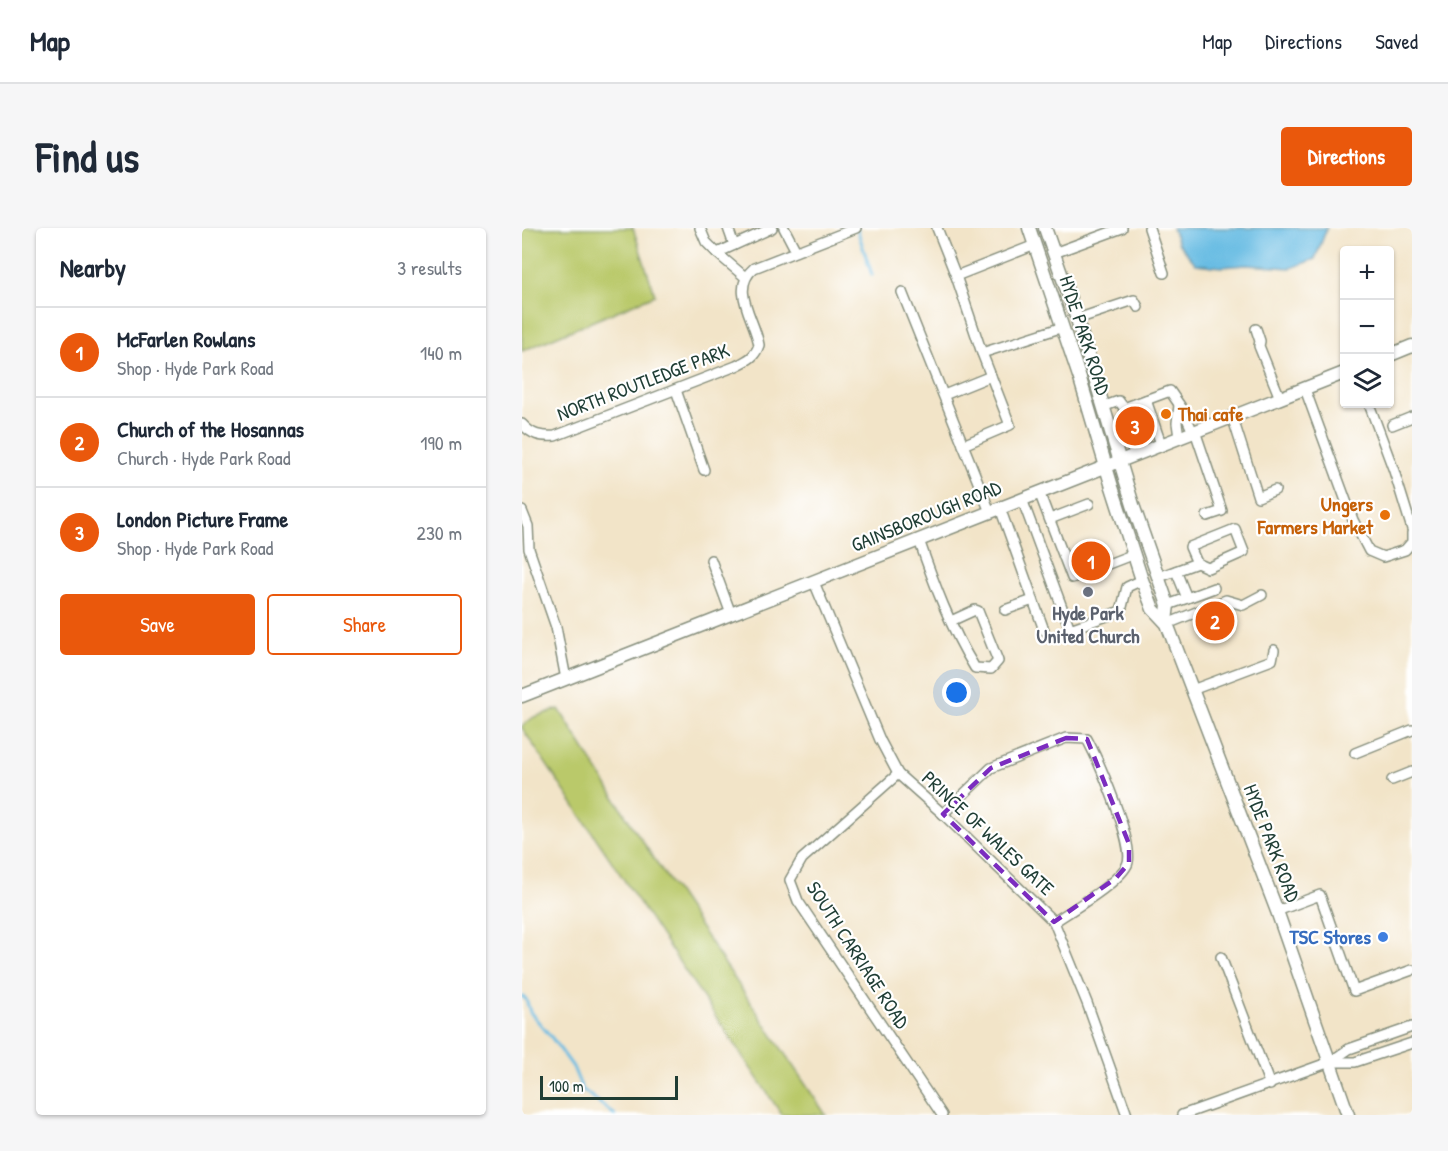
<!DOCTYPE html>
<html lang="en">
<head>
<meta charset="utf-8">
<style>
	:root { --surface:#fff; --page:#f6f6f7; --text:#1f2937; --muted:#747a83; --line:#e0e1e3; --accent:#ea580c }
	body { margin:0; font-family:"Patrick Hand",sans-serif; background:var(--page); color:var(--text) }
	.controls { position:absolute; right:18px; top:18px; display:grid; overflow:hidden; border-radius:6px; box-shadow:0 2px 4px #0004 }
	.controls button { width:54px; height:54px; display:grid; place-items:center; padding:0; border:0; border-bottom:2px solid var(--line); background:var(--surface); color:var(--text); font:30px sans-serif }
	.scale { position:absolute; left:18px; bottom:15px; width:138px; box-sizing:border-box; padding-left:6px; border:3px solid #1f3d34; border-top:0; font-size:16px; line-height:21px; white-space:nowrap; color:#1f3d34; -webkit-text-stroke:4px #fff; paint-order:stroke }
	.you { position:absolute; left:435px; top:465px; width:21px; height:21px; margin:-15px; border:4px solid #fff; border-radius:50%; background:#1a73e8; box-shadow:0 0 0 9px #1a73e833 }
	.badge { display:grid; place-items:center; width:39px; height:39px; border-radius:50%; background:var(--accent); color:#fff; font-size:20px; font-weight:700 }
	.pin { position:absolute; translate:-50% -50%; border:3px solid #fff; box-shadow:0 2px 6px #0006 }
	.list { margin:0; padding:0; list-style:none }
	h2 { display:flex; justify-content:space-between; align-items:center; height:78px; margin:0; padding:0 24px; font-size:26px }
	h2 small { font-size:20px; font-weight:400; color:var(--muted) }
	.list li { display:grid; grid-template-columns:39px 1fr auto; gap:18px; align-items:center; box-sizing:border-box; height:90px; padding:0 24px; border-top:2px solid var(--line) }
	.list b { display:block; font-size:22px; white-space:nowrap }
	.list p { margin:0; font-size:20px; white-space:nowrap; color:var(--muted) }
	.list em { font-size:20px; font-style:normal; color:var(--muted) }
	.actions { display:flex; gap:12px; padding:18px 24px }
	.actions a { flex:1; padding:14px 0; border:2px solid var(--accent); border-radius:6px; text-align:center; font-size:21px; color:var(--accent) }
	.actions .main { background:var(--accent); color:#fff }
	.icon { flex:none; width:33px; height:33px; fill:none; stroke:currentColor; stroke-width:2; stroke-linecap:round; stroke-linejoin:round }
	.map { position:relative; flex:none; width:890px; height:887px; overflow:hidden; border-radius:6px }
	header { display:flex; align-items:center; gap:36px; box-sizing:border-box; height:84px; padding:0 30px; background:var(--surface); border-bottom:2px solid var(--line) }
	header strong { font-size:28px }
	nav { display:flex; gap:33px; margin-inline-start:auto; font-size:21px }
	.intro { display:flex; align-items:center; justify-content:space-between; box-sizing:border-box; height:144px; padding:0 36px }
	h1 { margin:0; font-size:42px }
	.button { padding:15px 27px; border-radius:6px; background:var(--accent); color:#fff; font-size:21px; font-weight:700 }
	main { display:flex; gap:36px; padding:0 36px }
	aside { flex:1; background:var(--surface); border-radius:6px; box-shadow:0 2px 4px #0004 }
	.map>svg:first-child { display:block }
	.green { fill:#bac96b; stroke:#6c8350; stroke-width:1.5 }
	.water { fill:#67bce3; stroke:#437c8c; stroke-width:1.5 }
	.lines { fill:none; stroke-linecap:round; stroke-linejoin:round }
	.stream { stroke:#67bce3; stroke-width:3 }
	.minor-casing { stroke:#88907e; stroke-width:12 }
	.major-casing { stroke:#88907e; stroke-width:15 }
	.minor { stroke:#fff; stroke-width:9 }
	.major { stroke:#fff; stroke-width:12 }
	.marked { fill:none; stroke:#7b2cbf; stroke-width:4.5; stroke-dasharray:12 8; stroke-linejoin:round }
	.food-dot { fill:#e8710a; stroke:#fff; stroke-width:2 }
	.worship-dot { fill:#6b7280; stroke:#fff; stroke-width:2 }
	.shop-dot { fill:#3f7fe0; stroke:#fff; stroke-width:2 }
	.labels { text-anchor:middle; stroke-width:4.5; stroke-linejoin:round; paint-order:stroke }
	.street-label { font-size:20px; fill:#1f3d34; stroke:#fff }
	.food-label { font-size:20px; font-weight:bold; fill:#c56008; stroke:#fff; text-anchor:start }
	.worship-label { font-size:20px; font-weight:bold; fill:#5b616d; stroke:#fff }
	.shop-label { font-size:20px; font-weight:bold; fill:#366cbe; stroke:#fff; text-anchor:end }
</style>
</head>
<body>
<header>
<strong>Map</strong>
<nav><a>Map</a><a>Directions</a><a>Saved</a></nav>
</header>
<div class="intro"><h1>Find us</h1><a class="button">Directions</a></div>
<main>
<aside>
<h2>Nearby<small>3 results</small></h2>
<ul class="list">
<li><span class="badge">1</span><div><b>McFarlen Rowlans</b><p>Shop · Hyde Park Road</p></div><em>140 m</em></li>
<li><span class="badge">2</span><div><b>Church of the Hosannas</b><p>Church · Hyde Park Road</p></div><em>190 m</em></li>
<li><span class="badge">3</span><div><b>London Picture Frame</b><p>Shop · Hyde Park Road</p></div><em>230 m</em></li>
</ul>
<div class="actions"><a class="main">Save</a><a>Share</a></div>
</aside>
<div class="map">
<svg width="890" height="887" viewBox="0 0 890 887">
	<rect width="100%" height="100%" fill="#fff"/>
	<filter id="ink" filterUnits="userSpaceOnUse"><feTurbulence type="fractalNoise" baseFrequency=".0167" numOctaves="2"/><feDisplacementMap in="SourceGraphic" scale="12" xChannelSelector="R" yChannelSelector="G"/><feConvolveMatrix kernelMatrix="1 2 1 2 8 2 1 2 1" color-interpolation-filters="sRGB"/></filter>
	<filter id="wash" filterUnits="userSpaceOnUse"><feTurbulence type="fractalNoise" baseFrequency=".008" numOctaves="4" result="noise"/><feDisplacementMap in="SourceGraphic" scale="24" xChannelSelector="R" yChannelSelector="G"/><feGaussianBlur stdDeviation="1.35" result="paint"/><feColorMatrix in="noise" values="0 0 0 0 0 0 0 0 0 0 0 0 0 0 0 0 0 1.4 0 .05"/><feComposite in="paint" operator="in"/></filter>
	<g filter="url(#wash)">
		<rect width="100%" height="100%" fill="#f2e4c8"/>
		<g class="green">
			<path d="M 0,0 L 111,0 L 133,67 L 0,123 Z"/>
			<path d="M 37,481 L 111,599 L 304,887 L 260,887 L 0,500 L 0,498 L 12,489 Z"/>
		</g>
		<path class="water" d="M 650,0 L 805,0 L 793,31 L 769,40 L 724,37 L 699,39 L 674,36 L 656,15 Z"/>
		<g class="lines">
			<g class="stream">
				<path d="M 335,1 L 350,47"/>
				<path d="M 0,768 L 4,771 L 8,784 L 30,810 L 51,839 L 60,861 L 93,887"/>
			</g>
		</g>
	</g>
	<g filter="url(#ink)">
		<g class="lines">
			<g class="minor-casing">
				<g id="minor">
					<path d="M 178,0 L 184,14 L 195,25 L 250,0"/>
					<path d="M 206,0 L 212,17"/>
					<path d="M 262,0 L 274,23"/>
					<path d="M 415,0 L 434,48"/>
					<path d="M 627,0 L 642,45"/>
					<path d="M 513,17 L 434,48 L 460,125 L 541,99"/>
					<path d="M 195,25 L 223,49"/>
					<path d="M 532,25 L 600,0"/>
					<path d="M 380,64 L 468,284"/>
					<path d="M 555,91 L 612,72 L 616,79"/>
					<path d="M 734,101 L 738,113 L 737,118 L 758,170"/>
					<path d="M 783,161 L 831,292 L 847,323 L 861,329 L 883,322 L 890,314 L 890,305"/>
					<path d="M 154,162 L 182,242"/>
					<path d="M 422,167 L 469,148 L 460,125"/>
					<path d="M 624,172 L 639,216"/>
					<path d="M 847,176 L 872,243 L 890,301"/>
					<path d="M 657,177 L 655,195 L 657,209"/>
					<path d="M 583,178 L 597,173 L 602,180 L 648,163 L 661,182 L 671,204"/>
					<path d="M 710,188 L 736,269 L 753,262"/>
					<path d="M 0,196 C 10,207 18,209 33,208 L 214,138 C 226,132 233,129 237,117 C 233,91 207,61 232,40 L 334,0"/>
					<path d="M 870,197 L 890,189"/>
					<path d="M 673,203 L 700,283 L 685,288"/>
					<path d="M 441,217 L 488,197 L 469,148"/>
					<path d="M 517,264 L 550,350 L 612,326"/>
					<path d="M 500,271 L 548,401 L 599,383 L 605,359 L 620,352"/>
					<path d="M 478,280 L 522,402"/>
					<path d="M 0,283 L 6,298 L 7,321 L 34,399 L 44,451"/>
					<path d="M 528,291 L 567,276"/>
					<path d="M 397,312 C 412,356 429,401 453,440 L 469,441 L 476,433 L 456,383 L 453,382 L 429,393"/>
					<path d="M 189,332 L 209,386"/>
					<path d="M 654,343 L 665,370"/>
					<path d="M 637,349 L 675,335 L 668,319 L 713,301 L 722,324 L 686,340 L 675,335"/>
					<path d="M 292,354 L 358,512 L 376,546 L 421,586 L 532,694 L 565,775 L 605,887"/>
					<path d="M 646,377 L 692,360"/>
					<path d="M 483,382 L 511,372"/>
					<path d="M 645,396 L 704,372 L 721,377 L 740,367"/>
					<path d="M 670,462 L 750,432 L 752,422"/>
					<path d="M 833,525 L 890,502"/>
					<path d="M 376,546 L 280,631 L 268,652 L 276,673 L 420,887"/>
					<path d="M 870,552 L 890,544"/>
					<path d="M 421,586 L 469,540 L 544,510 L 565,511 C 575,530 615,619 605,637 C 595,656 551,681 532,694"/>
					<path d="M 755,683 L 798,667 L 832,763 L 890,742"/>
					<path d="M 699,729 L 748,857"/>
					<path d="M 808,834 L 833,834 L 890,815"/>
					<path d="M 660,887 L 808,834 L 827,821 L 890,799"/>
				</g>
			</g>
			<g class="major-casing">
				<g id="major">
					<path d="M 507,0 L 558,151 L 590,259 L 620,352 L 631,381 L 645,396 L 755,683 L 826,887"/>
					<path d="M 523,0 L 555,91 L 611,277 L 646,377 L 644,393"/>
					<path d="M 868,127 L 890,118"/>
					<path d="M 0,468 L 822,145"/>
				</g>
			</g>
			<use href="#minor" class="minor"/>
			<use href="#major" class="major"/>
		</g>
	</g>
	<path class="marked" d="M 544,510 L 565,511 L 607,616 L 607,635 L 594,650 L 532,694 L 421,586 L 469,540 Z"/>
	<g class="food-dot">
		<circle cx="644" cy="186" r="6"/>
		<circle cx="863" cy="287" r="6"/>
	</g>
	<circle class="worship-dot" cx="566" cy="364" r="6"/>
	<circle class="shop-dot" cx="861" cy="709" r="6"/>
	<g class="labels">
		<g class="street-label">
			<text transform="translate(563 107) rotate(72)" y="7">HYDE PARK ROAD</text>
			<text transform="translate(121 154) rotate(-21)" y="7">NORTH ROUTLEDGE PARK</text>
			<text transform="translate(404 288) rotate(-22)" y="7">GAINSBOROUGH ROAD</text>
			<text transform="translate(466 605) rotate(43)" y="7">PRINCE OF WALES GATE</text>
			<text transform="translate(750 615) rotate(69)" y="7">HYDE PARK ROAD</text>
			<text transform="translate(336 727) rotate(57)" y="7">SOUTH CARRIAGE ROAD</text>
		</g>
		<g class="food-label">
			<text x="656" y="193">Thai cafe</text>
			<text x="851" y="283" text-anchor="end">Ungers<tspan x="851" dy="23">Farmers Market</tspan></text>
		</g>
		<g class="worship-label">
			<text x="566" y="392">Hyde Park<tspan x="566" dy="23">United Church</tspan></text>
		</g>
		<g class="shop-label">
			<text x="849" y="716">TSC Stores</text>
		</g>
	</g>
</svg>
<div class="controls">
<button>+</button>
<button>−</button>
<button><svg class="icon" aria-label="layers" viewBox="0 0 24 24"><path d="M12 4l9 5-9 5-9-5zM3 14l9 5 9-5"/></svg></button>
</div>
<div class="scale">100 m</div>
<div class="you"></div>
<div class="pin badge" style="left:569px;top:333px">1</div>
<div class="pin badge" style="left:693px;top:393px">2</div>
<div class="pin badge" style="left:613px;top:198px">3</div>
</div>
</main>
</body>
</html>
